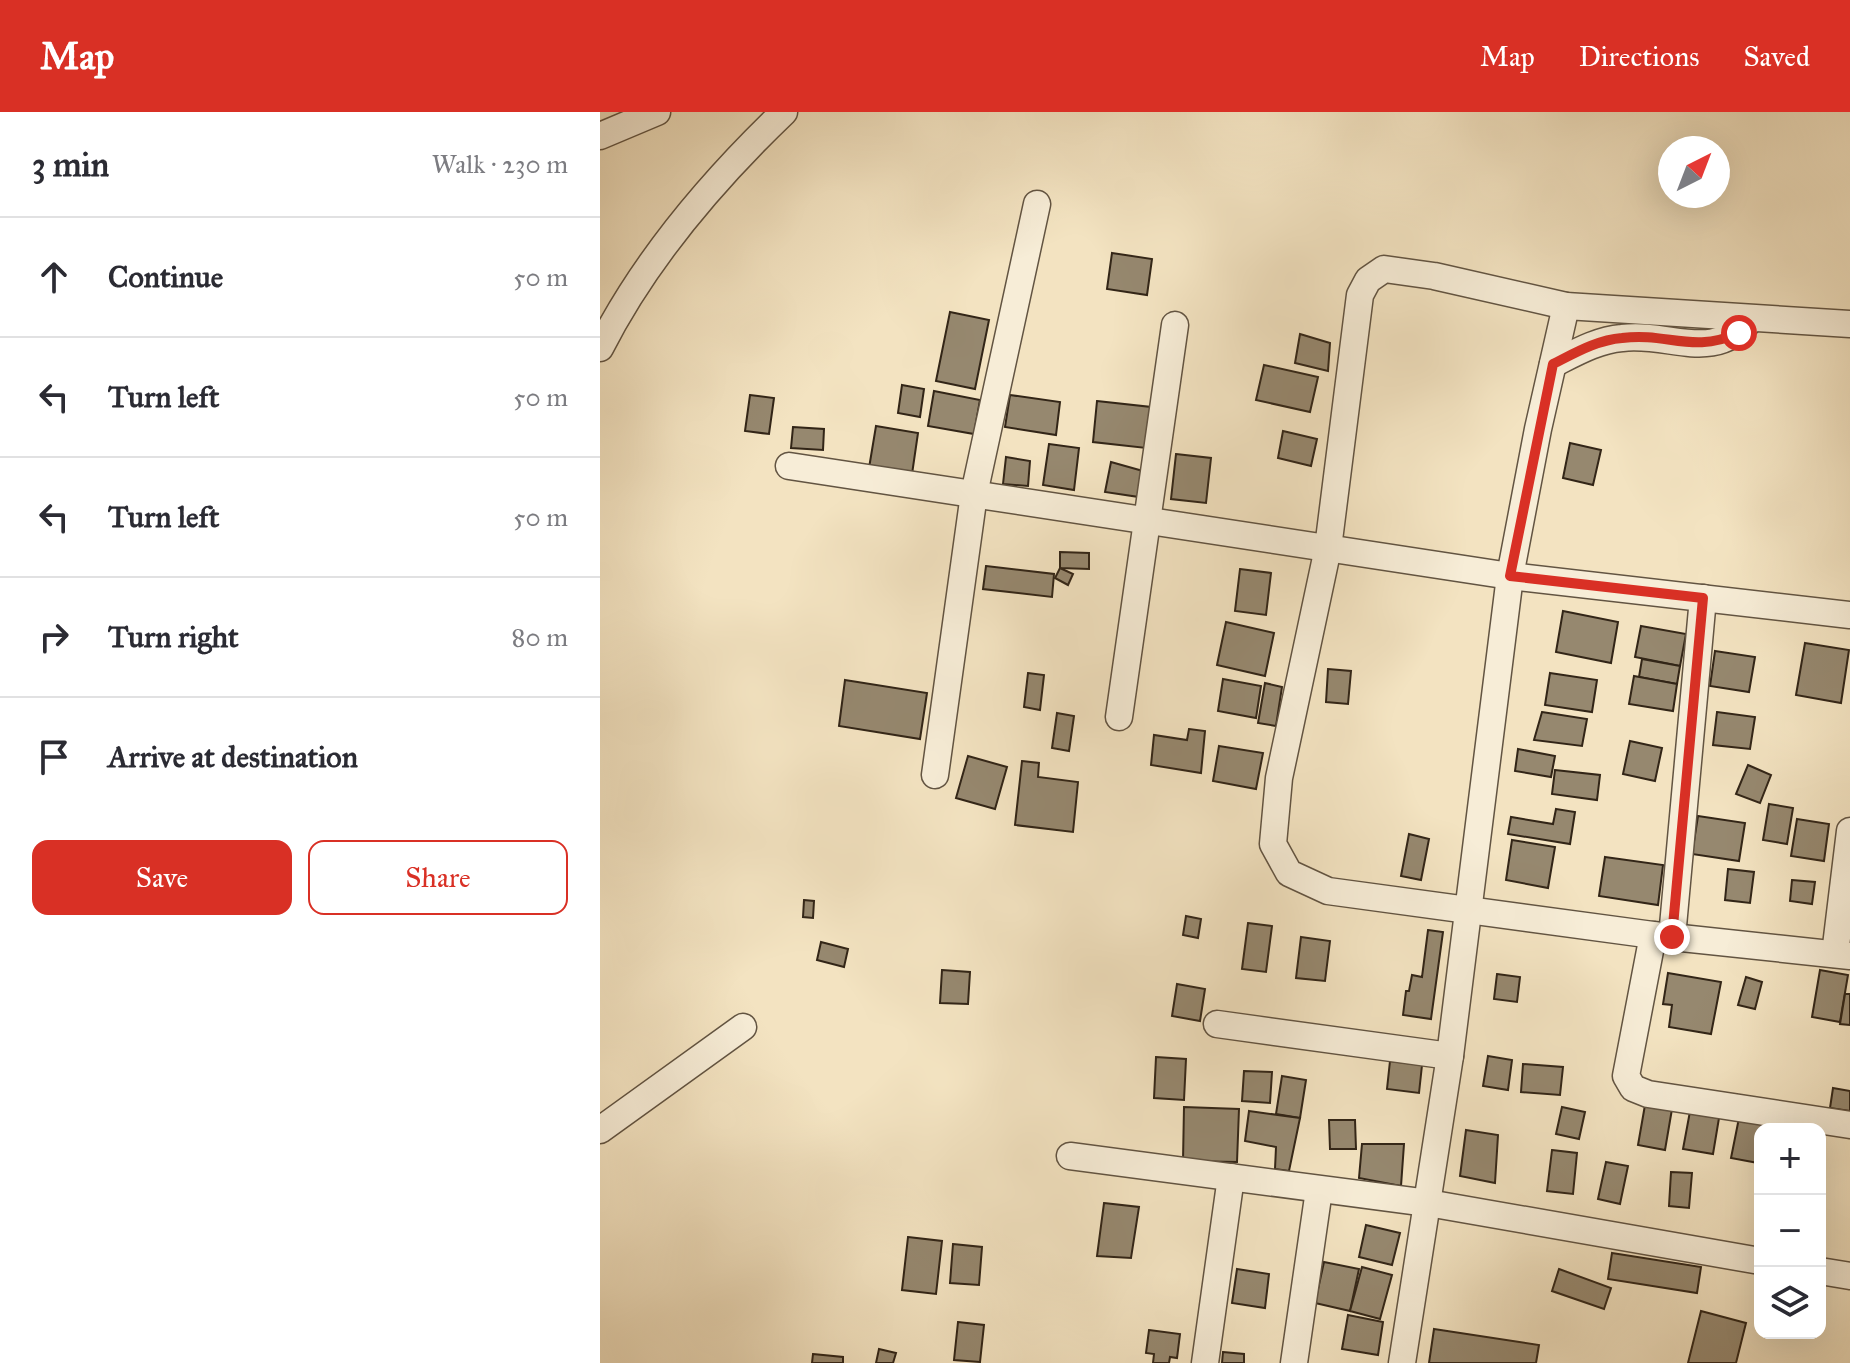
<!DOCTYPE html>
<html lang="en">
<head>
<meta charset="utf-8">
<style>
	:root { --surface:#fff; --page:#f2f2f3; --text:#2b2b33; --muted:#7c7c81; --line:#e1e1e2; --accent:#d93025 }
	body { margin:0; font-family:"IM FELL Great Primer",serif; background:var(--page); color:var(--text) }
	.controls { position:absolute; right:24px; bottom:24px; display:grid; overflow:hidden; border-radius:16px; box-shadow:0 8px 32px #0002 }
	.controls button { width:72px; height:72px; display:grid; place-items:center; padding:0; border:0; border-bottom:2px solid var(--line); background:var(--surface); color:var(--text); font:40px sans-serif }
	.compass { position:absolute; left:1058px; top:24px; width:72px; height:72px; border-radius:50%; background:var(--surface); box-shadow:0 8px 32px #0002; rotate:42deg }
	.stop { position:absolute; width:24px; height:24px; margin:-18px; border:6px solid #d93025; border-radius:50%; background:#fff }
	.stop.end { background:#d93025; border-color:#fff; box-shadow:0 2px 8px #0008 }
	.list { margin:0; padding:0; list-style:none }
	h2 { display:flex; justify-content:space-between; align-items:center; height:104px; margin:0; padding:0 32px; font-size:34px }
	h2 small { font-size:26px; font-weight:400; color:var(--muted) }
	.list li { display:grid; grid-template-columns:52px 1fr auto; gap:24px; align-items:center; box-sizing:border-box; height:120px; padding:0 32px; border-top:2px solid var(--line) }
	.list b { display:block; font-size:30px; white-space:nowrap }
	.list em { font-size:26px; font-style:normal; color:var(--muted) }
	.actions { display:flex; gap:16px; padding:24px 32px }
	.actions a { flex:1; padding:18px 0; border:2px solid var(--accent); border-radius:16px; text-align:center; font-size:28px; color:var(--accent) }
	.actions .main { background:var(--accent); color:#fff }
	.icon { flex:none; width:44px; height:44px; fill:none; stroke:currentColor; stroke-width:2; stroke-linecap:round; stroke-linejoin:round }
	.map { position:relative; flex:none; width:1250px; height:1251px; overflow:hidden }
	header { display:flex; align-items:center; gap:48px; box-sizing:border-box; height:112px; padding:0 40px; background:var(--accent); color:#fff }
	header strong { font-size:38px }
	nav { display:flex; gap:44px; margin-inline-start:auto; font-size:28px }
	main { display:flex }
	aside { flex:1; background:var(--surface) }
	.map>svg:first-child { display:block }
	.building { fill:#96886f; stroke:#322517; stroke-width:2 }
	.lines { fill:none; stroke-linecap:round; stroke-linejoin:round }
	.minor-casing { stroke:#625442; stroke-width:29 }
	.minor { stroke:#f7edd7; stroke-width:26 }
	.route { stroke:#d93025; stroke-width:10 }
</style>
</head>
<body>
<header>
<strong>Map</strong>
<nav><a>Map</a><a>Directions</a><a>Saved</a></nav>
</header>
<main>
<aside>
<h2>3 min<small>Walk · 230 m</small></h2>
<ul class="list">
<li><svg class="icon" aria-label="ahead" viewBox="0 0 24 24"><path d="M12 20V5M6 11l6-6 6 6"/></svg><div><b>Continue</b></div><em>50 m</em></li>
<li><svg class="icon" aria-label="left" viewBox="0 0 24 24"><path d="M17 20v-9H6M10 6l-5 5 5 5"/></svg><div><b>Turn left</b></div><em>50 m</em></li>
<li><svg class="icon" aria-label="left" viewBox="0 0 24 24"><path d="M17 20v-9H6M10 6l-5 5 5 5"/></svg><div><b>Turn left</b></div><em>50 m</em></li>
<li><svg class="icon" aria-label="right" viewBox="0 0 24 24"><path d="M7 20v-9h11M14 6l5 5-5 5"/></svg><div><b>Turn right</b></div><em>80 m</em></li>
<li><svg class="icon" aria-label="arrive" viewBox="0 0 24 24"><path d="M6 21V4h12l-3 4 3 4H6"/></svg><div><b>Arrive at destination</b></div></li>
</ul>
<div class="actions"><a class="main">Save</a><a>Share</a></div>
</aside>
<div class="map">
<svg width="1250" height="1251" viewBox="0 0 1250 1251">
	<rect width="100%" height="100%" fill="#f3e3c1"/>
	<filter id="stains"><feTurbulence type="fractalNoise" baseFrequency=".0025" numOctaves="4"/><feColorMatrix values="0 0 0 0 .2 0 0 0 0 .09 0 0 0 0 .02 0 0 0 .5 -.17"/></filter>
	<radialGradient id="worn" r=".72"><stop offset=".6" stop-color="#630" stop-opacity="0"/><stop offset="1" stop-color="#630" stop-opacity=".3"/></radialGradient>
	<g class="building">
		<path d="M 512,141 L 552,147 L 547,183 L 507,177 Z"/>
		<path d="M 350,200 L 389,208 L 375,277 L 336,269 Z"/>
		<path d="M 700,222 L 730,231 L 728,259 L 695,251 Z"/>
		<path d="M 664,253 L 718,265 L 710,300 L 656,288 Z"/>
		<path d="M 302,273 L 324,277 L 320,305 L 298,301 Z"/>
		<path d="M 334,279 L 380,288 L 374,322 L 328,314 Z"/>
		<path d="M 150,283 L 174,286 L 169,322 L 145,319 Z"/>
		<path d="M 410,283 L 460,290 L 456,323 L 405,315 Z"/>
		<path d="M 497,289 L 551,295 L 546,336 L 493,330 Z"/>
		<path d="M 276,314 L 318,321 L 311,369 L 268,362 Z"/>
		<path d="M 193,315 L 224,317 L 223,338 L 191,336 Z"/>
		<path d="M 683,319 L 717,327 L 711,354 L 678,346 Z"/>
		<path d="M 970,331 L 1001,338 L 993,373 L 963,366 Z"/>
		<path d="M 449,332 L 479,336 L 474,378 L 443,373 Z"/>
		<path d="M 576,342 L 611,346 L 606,391 L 571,387 Z"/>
		<path d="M 406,345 L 430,349 L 428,374 L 403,372 Z"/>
		<path d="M 511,350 L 543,359 L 539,385 L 505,380 Z"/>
		<path d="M 460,440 L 489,441 L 489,457 L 460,456 Z"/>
		<path d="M 386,454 L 454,462 L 452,485 L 383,477 Z"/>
		<path d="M 460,456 L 473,462 L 468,473 L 455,466 Z"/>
		<path d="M 640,457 L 671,461 L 666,503 L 635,499 Z"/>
		<path d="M 963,499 L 1018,510 L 1011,551 L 956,540 Z"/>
		<path d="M 626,510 L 674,521 L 665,564 L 617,553 Z"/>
		<path d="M 1041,514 L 1086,522 L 1080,554 L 1035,545 Z"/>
		<path d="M 1205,531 L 1249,538 L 1241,591 L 1196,583 Z"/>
		<path d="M 1115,539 L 1155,545 L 1149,580 L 1110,574 Z"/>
		<path d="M 1042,547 L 1080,554 L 1077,572 L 1039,565 Z"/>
		<path d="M 728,557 L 751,559 L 748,592 L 726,590 Z"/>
		<path d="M 428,561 L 444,563 L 440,598 L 424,595 Z"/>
		<path d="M 950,561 L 997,568 L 992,600 L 945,593 Z"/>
		<path d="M 1034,564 L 1077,572 L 1073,599 L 1029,592 Z"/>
		<path d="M 623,567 L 661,574 L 656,606 L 618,599 Z"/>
		<path d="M 245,568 L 327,581 L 320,627 L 239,614 Z"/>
		<path d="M 665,571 L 682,575 L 676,614 L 658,611 Z"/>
		<path d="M 942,600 L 987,607 L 982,634 L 934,628 Z"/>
		<path d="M 1117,600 L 1155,605 L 1150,637 L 1113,633 Z"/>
		<path d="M 457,601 L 474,604 L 469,639 L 452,636 Z"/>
		<path d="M 589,617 L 605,619 L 601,661 L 551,653 L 554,623 L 587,628 Z"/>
		<path d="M 1030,629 L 1062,636 L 1055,669 L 1023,662 Z"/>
		<path d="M 619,634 L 663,641 L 656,677 L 613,669 Z"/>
		<path d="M 918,637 L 955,644 L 951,665 L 915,659 Z"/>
		<path d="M 368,644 L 407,655 L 395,697 L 356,686 Z"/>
		<path d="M 422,649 L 439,651 L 438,665 L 478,670 L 473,720 L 415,713 Z"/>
		<path d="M 1148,653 L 1171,663 L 1160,691 L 1136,682 Z"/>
		<path d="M 955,658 L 1000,663 L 997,688 L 952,682 Z"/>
		<path d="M 1169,692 L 1193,696 L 1187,732 L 1163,728 Z"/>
		<path d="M 956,697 L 975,700 L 970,732 L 908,722 L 911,705 L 953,712 Z"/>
		<path d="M 1098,704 L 1145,711 L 1139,749 L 1092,742 Z"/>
		<path d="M 1197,707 L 1229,712 L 1224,749 L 1191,744 Z"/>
		<path d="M 809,722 L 829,727 L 821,768 L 801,764 Z"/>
		<path d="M 912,728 L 955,735 L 948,776 L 906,768 Z"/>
		<path d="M 1005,745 L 1063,753 L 1058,793 L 999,784 Z"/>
		<path d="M 1128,757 L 1154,760 L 1150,791 L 1125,788 Z"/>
		<path d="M 1192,768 L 1215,770 L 1212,792 L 1190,789 Z"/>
		<path d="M 204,788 L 214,789 L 213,806 L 203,805 Z"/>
		<path d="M 586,804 L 601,807 L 598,826 L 583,823 Z"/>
		<path d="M 648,811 L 672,814 L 666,860 L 642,857 Z"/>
		<path d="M 828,818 L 843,820 L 831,907 L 803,903 L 806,879 L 809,879 L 812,863 L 822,865 Z"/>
		<path d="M 701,825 L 730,829 L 725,869 L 696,866 Z"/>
		<path d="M 221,830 L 248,837 L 244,855 L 217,848 Z"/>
		<path d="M 342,858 L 370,860 L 368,892 L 340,891 Z"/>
		<path d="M 1220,858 L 1248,863 L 1240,910 L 1212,905 Z"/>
		<path d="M 1068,861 L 1121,870 L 1111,922 L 1069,915 L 1072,893 L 1063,892 Z"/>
		<path d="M 897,862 L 920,865 L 917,890 L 894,887 Z"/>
		<path d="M 1146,865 L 1162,870 L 1155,897 L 1138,893 Z"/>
		<path d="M 577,872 L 605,877 L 600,909 L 572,904 Z"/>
		<path d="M 1245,882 L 1250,882 L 1250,913 L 1240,912 Z"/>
		<path d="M 888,944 L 912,948 L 908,978 L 883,974 Z"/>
		<path d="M 556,945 L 586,947 L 584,988 L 554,986 Z"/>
		<path d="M 790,949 L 822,953 L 819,981 L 787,977 Z"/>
		<path d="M 923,952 L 963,955 L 960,983 L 921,980 Z"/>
		<path d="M 644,959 L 672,960 L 670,991 L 642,989 Z"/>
		<path d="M 682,964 L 706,968 L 700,1006 L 676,1002 Z"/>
		<path d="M 1233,976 L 1250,979 L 1250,999 L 1230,996 Z"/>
		<path d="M 1045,993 L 1072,997 L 1065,1038 L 1038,1033 Z"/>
		<path d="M 1091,994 L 1120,1000 L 1113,1042 L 1083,1037 Z"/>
		<path d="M 584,995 L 639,997 L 637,1050 L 583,1049 Z"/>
		<path d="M 962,995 L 985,1000 L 979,1027 L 956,1022 Z"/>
		<path d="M 649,999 L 700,1006 L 689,1059 L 675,1057 L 676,1035 L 645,1029 Z"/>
		<path d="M 1139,1006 L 1165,1011 L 1164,1017 L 1160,1017 L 1158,1051 L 1131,1046 Z"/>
		<path d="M 729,1008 L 755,1008 L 756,1037 L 730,1037 Z"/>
		<path d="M 866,1018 L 898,1023 L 895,1071 L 860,1064 Z"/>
		<path d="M 762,1032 L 804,1032 L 801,1074 L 759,1066 Z"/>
		<path d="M 952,1038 L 977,1041 L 973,1082 L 947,1079 Z"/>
		<path d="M 1006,1050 L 1028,1054 L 1020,1092 L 998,1087 Z"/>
		<path d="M 1071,1060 L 1092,1061 L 1089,1096 L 1069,1094 Z"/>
		<path d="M 504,1091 L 539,1095 L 531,1146 L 497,1144 Z"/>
		<path d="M 766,1113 L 800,1121 L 792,1153 L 759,1145 Z"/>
		<path d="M 308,1125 L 342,1129 L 336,1182 L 302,1178 Z"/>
		<path d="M 353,1132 L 382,1135 L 379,1173 L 350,1171 Z"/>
		<path d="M 1012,1141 L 1101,1155 L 1097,1181 L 1008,1167 Z"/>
		<path d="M 724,1150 L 759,1157 L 750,1199 L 715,1191 Z"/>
		<path d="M 762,1155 L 792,1163 L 780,1207 L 750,1199 Z"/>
		<path d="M 637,1157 L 669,1162 L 665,1196 L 632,1191 Z"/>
		<path d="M 959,1157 L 1011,1176 L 1004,1197 L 952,1179 Z"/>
		<path d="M 1101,1199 L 1146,1211 L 1136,1251 L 1088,1251 Z"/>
		<path d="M 748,1203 L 783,1210 L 778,1243 L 742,1237 Z"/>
		<path d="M 358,1210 L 384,1213 L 380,1250 L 354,1248 Z"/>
		<path d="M 834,1217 L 939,1233 L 936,1251 L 829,1251 Z"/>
		<path d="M 549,1218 L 580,1222 L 577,1246 L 570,1245 L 569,1251 L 553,1251 L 554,1242 L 546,1241 Z"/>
		<path d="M 279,1237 L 296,1241 L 293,1251 L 276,1251 Z"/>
		<path d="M 623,1240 L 644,1242 L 644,1251 L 622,1251 Z"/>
		<path d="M 213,1242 L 243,1245 L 243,1251 L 212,1251 Z"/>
	</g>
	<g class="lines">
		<g class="minor-casing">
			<g id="minor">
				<path d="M 0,24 L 57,0"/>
				<path d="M 1250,212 L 966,194 L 834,164 L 784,157 L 768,168 L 760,183 L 728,436 L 679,666 L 673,732 L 689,761 L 728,779 L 1053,823 L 1250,844"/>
				<path d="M 0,236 C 45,147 113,68 184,0"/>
				<path d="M 953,252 C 975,241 997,228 1022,226 C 1072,220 1112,252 1151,207"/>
				<path d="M 189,354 L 910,464 L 1250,503"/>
				<path d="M 519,605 L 575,213"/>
				<path d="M 335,663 L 374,382 L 437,92"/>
				<path d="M 1053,823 L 1026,964 L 1033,976 L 1048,982 L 1250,1013"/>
				<path d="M 1072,825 L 1103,486"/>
				<path d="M 1235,842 L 1250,719"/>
				<path d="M 617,912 L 850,944"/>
				<path d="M 0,1018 L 143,915"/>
				<path d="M 470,1044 L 828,1091 L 1160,1149"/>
				<path d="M 1220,1159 L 1250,1164"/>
				<path d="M 605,1251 L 631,1065"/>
				<path d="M 694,1251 L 719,1078"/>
				<path d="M 802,1251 L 850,944 L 910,464 L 938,317 L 966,194"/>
			</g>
		</g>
		<use href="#minor" class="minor"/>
	</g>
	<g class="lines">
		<path class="route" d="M 1072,825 L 1103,486 L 910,464 L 953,252 C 975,241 997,228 1022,226 C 1068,220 1092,242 1139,221"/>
	</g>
	<rect width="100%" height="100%" filter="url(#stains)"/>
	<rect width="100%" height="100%" fill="url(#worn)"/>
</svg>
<div class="controls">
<button>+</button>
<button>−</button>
<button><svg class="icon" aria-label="layers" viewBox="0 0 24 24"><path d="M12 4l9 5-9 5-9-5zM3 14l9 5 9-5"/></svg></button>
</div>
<svg class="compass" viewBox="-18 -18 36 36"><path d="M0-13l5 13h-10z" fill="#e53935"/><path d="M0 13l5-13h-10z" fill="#7c7c81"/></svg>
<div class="stop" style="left:1139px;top:221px"></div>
<div class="stop end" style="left:1072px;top:825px"></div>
</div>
</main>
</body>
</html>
